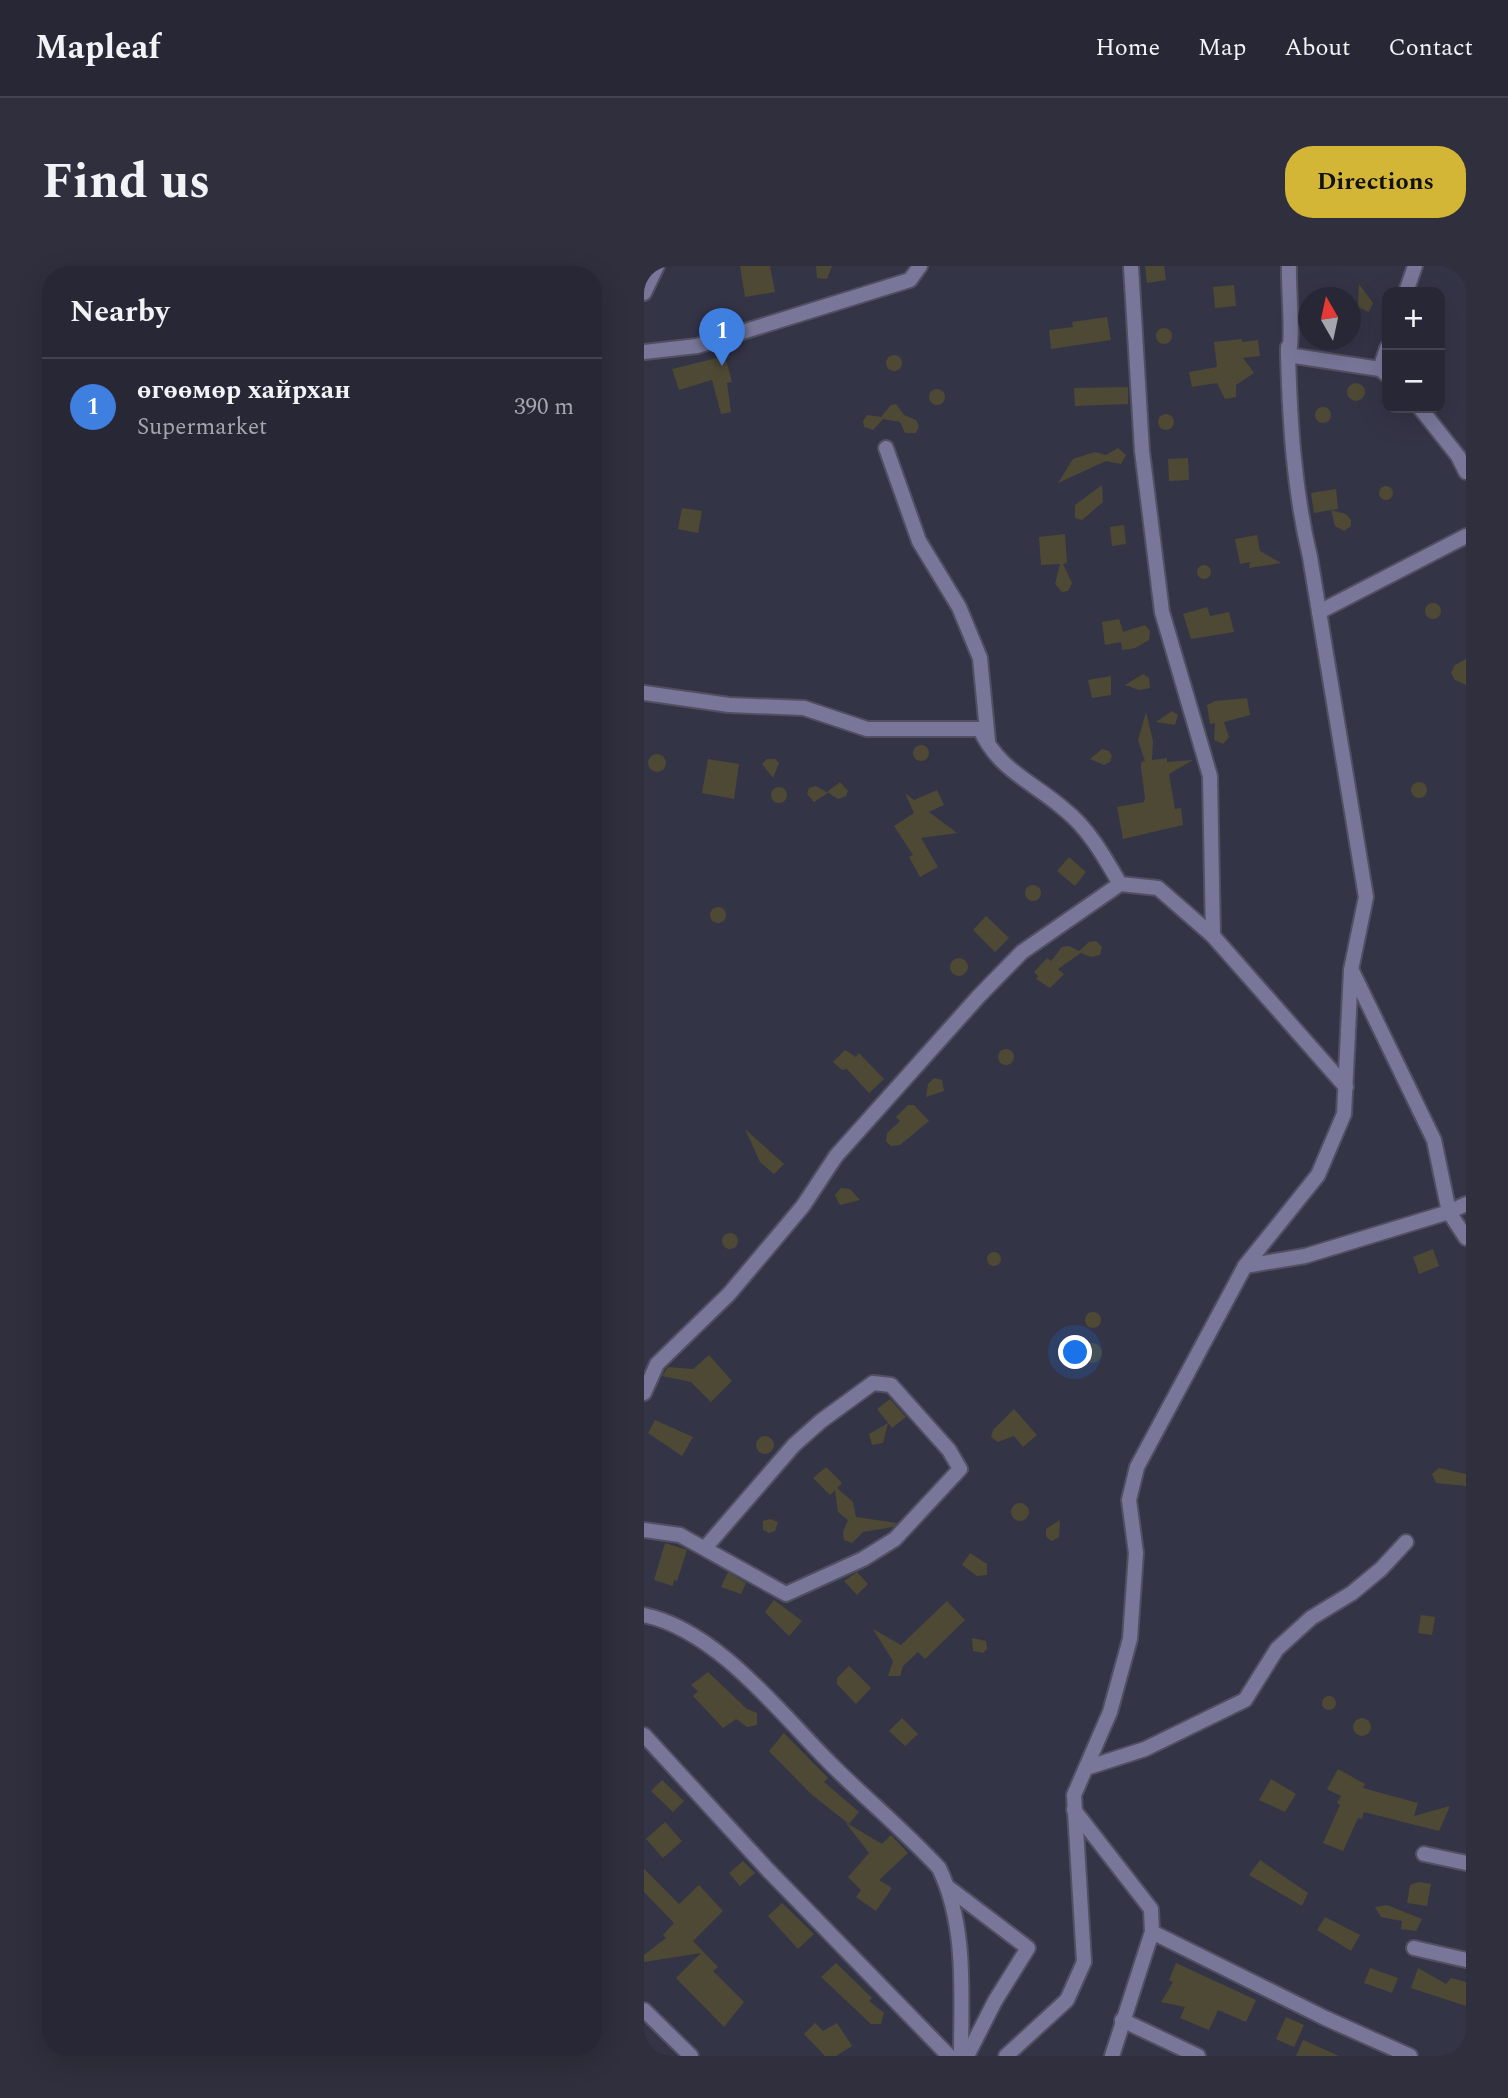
<!DOCTYPE html>
<html lang="en">
<head>
<meta charset="utf-8">
<style>
	:root { --surface:#272735; --page:#2f2f3d; --text:#f1f3f6; --muted:#a4a5ad; --line:#434450; --accent:#d3b635 }
	body { margin:0; font-family:Spectral,serif; background:var(--page); color:var(--text) }
	.controls { position:absolute; right:21px; top:21px; display:grid; overflow:hidden; border-radius:14px; box-shadow:0 7px 28px #0002 }
	.controls button { width:63px; height:63px; display:grid; place-items:center; padding:0; border:0; border-bottom:2px solid var(--line); background:var(--surface); color:var(--text); font:35px sans-serif }
	.compass { position:absolute; left:654px; top:21px; width:63px; height:63px; border-radius:50%; background:var(--surface); box-shadow:0 7px 28px #0002; rotate:351deg }
	.you { position:absolute; left:432px; top:1087px; width:24px; height:24px; margin:-18px; border:5px solid #fff; border-radius:50%; background:#1a73e8; box-shadow:0 0 0 10px #1a73e833 }
	.badge { display:grid; place-items:center; width:46px; height:46px; border-radius:50%; background:var(--accent); color:#fff; font-size:23px; font-weight:700 }
	.pin { position:absolute; translate:-50% -58px; filter:drop-shadow(0 2px 4px #0008) }
	.pin::after { content:''; position:absolute; top:37px; width:24px; height:21px; background:inherit; clip-path:polygon(0 0,100% 0,50% 100%) }
	.list { margin:0; padding:0; list-style:none }
	h2 { display:flex; justify-content:space-between; align-items:center; height:91px; margin:0; padding:0 28px; font-size:30px }
	h2 small { font-size:23px; font-weight:400; color:var(--muted) }
	.list li { display:grid; grid-template-columns:46px 1fr auto; gap:21px; align-items:center; box-sizing:border-box; height:98px; padding:0 28px; border-top:2px solid var(--line) }
	.list b { display:block; font-size:26px; white-space:nowrap }
	.list p { margin:0; font-size:23px; white-space:nowrap; color:var(--muted) }
	.list em { font-size:23px; font-style:normal; color:var(--muted) }
	.map { position:relative; flex:none; width:822px; height:1790px; overflow:hidden; border-radius:28px }
	header { display:flex; align-items:center; gap:42px; box-sizing:border-box; height:98px; padding:0 35px; background:var(--surface); border-bottom:2px solid var(--line) }
	header strong { font-size:33px }
	nav { display:flex; gap:38px; margin-inline-start:auto; font-size:24px }
	.intro { display:flex; align-items:center; justify-content:space-between; box-sizing:border-box; height:168px; padding:0 42px }
	h1 { margin:0; font-size:49px }
	.button { padding:18px 32px; border-radius:28px; background:var(--accent); color:#111; font-size:24px; font-weight:700 }
	main { display:flex; gap:42px; padding:0 42px }
	aside { flex:1; background:var(--surface); border-radius:28px; box-shadow:0 7px 28px #0002 }
	.map>svg:first-child { display:block }
	.building { fill:#4e4934 }
	.lines { fill:none; stroke-linecap:round; stroke-linejoin:round }
	.minor-casing { stroke:#505062; stroke-width:18 }
	.minor { stroke:#797799; stroke-width:14 }
</style>
</head>
<body>
<header>
<strong>Mapleaf</strong>
<nav><a>Home</a><a>Map</a><a>About</a><a>Contact</a></nav>
</header>
<div class="intro"><h1>Find us</h1><a class="button">Directions</a></div>
<main>
<aside>
<h2>Nearby<small></small></h2>
<ul class="list">
<li><span class="badge" style="background:#3f7fe0">1</span><div><b>өгөөмөр хайрхан</b><p>Supermarket</p></div><em>390 m</em></li>
</ul>
</aside>
<div class="map">
<svg width="822" height="1790" viewBox="0 0 822 1790">
	<rect width="100%" height="100%" fill="#343447"/>
	<g class="building">
		<path d="M 96,0 L 126,0 L 131,26 L 101,31 Z"/>
		<path d="M 172,0 L 188,0 L 183,13 L 173,12 Z"/>
		<path d="M 501,0 L 520,0 L 522,14 L 503,17 Z"/>
		<path d="M 715,18 L 729,37 L 725,46 L 714,41 Z"/>
		<path d="M 590,19 L 592,40 L 571,42 L 569,21 Z"/>
		<path d="M 463,51 L 467,74 L 407,83 L 405,64 L 429,61 L 428,56 Z"/>
		<circle cx="520" cy="70" r="8"/>
		<path d="M 598,73 L 598,76 L 614,74 L 616,90 L 599,92 L 610,107 L 592,119 L 592,131 L 581,133 L 573,117 L 548,121 L 545,106 L 573,101 L 570,76 Z"/>
		<circle cx="250" cy="97" r="8"/>
		<path d="M 81,90 L 88,116 L 83,117 L 87,146 L 77,148 L 68,114 L 35,124 L 28,103 Z"/>
		<circle cx="712" cy="126" r="9"/>
		<path d="M 484,121 L 484,138 L 431,140 L 430,122 Z"/>
		<circle cx="293" cy="131" r="8"/>
		<path d="M 252,138 L 260,149 L 272,154 L 275,160 L 272,167 L 261,167 L 256,156 L 239,153 L 229,164 L 220,161 L 219,155 L 223,149 L 237,151 L 247,139 Z"/>
		<circle cx="679" cy="149" r="8"/>
		<circle cx="522" cy="156" r="8"/>
		<path d="M 474,182 L 482,189 L 477,198 L 462,195 L 414,217 L 429,193 L 451,186 L 462,189 Z"/>
		<path d="M 544,192 L 545,214 L 525,215 L 524,193 Z"/>
		<path d="M 458,219 L 459,236 L 438,254 L 431,252 L 431,239 Z"/>
		<circle cx="742" cy="227" r="7"/>
		<path d="M 692,223 L 694,243 L 687,244 L 702,248 L 707,254 L 707,260 L 700,265 L 691,260 L 687,244 L 670,247 L 667,227 Z"/>
		<path d="M 38,242 L 58,245 L 54,267 L 34,263 Z"/>
		<path d="M 480,259 L 482,278 L 468,280 L 466,261 Z"/>
		<path d="M 421,268 L 423,297 L 419,298 L 428,317 L 424,325 L 418,326 L 411,318 L 416,298 L 397,299 L 395,271 Z"/>
		<path d="M 613,269 L 616,285 L 637,297 L 605,302 L 606,296 L 596,298 L 591,273 Z"/>
		<circle cx="560" cy="306" r="7"/>
		<circle cx="789" cy="345" r="8"/>
		<path d="M 563,341 L 566,350 L 585,346 L 590,366 L 547,373 L 539,348 Z"/>
		<path d="M 475,353 L 479,366 L 501,359 L 506,365 L 505,374 L 491,382 L 478,384 L 477,376 L 461,379 L 458,356 Z"/>
		<path d="M 822,393 L 822,419 L 811,414 L 807,407 L 811,399 Z"/>
		<path d="M 499,408 L 505,412 L 506,422 L 495,424 L 481,419 Z"/>
		<path d="M 467,410 L 467,429 L 448,432 L 444,414 Z"/>
		<path d="M 603,432 L 606,449 L 580,456 L 585,471 L 579,478 L 570,474 L 571,457 L 566,458 L 563,439 L 571,435 Z"/>
		<path d="M 528,445 L 534,449 L 531,459 L 512,456 Z"/>
		<path d="M 502,446 L 509,475 L 508,494 L 523,492 L 523,496 L 549,494 L 525,508 L 531,543 L 537,542 L 539,559 L 479,573 L 473,541 L 500,536 L 501,532 L 497,502 L 497,496 L 501,495 L 494,474 Z"/>
		<circle cx="277" cy="487" r="8"/>
		<path d="M 458,483 L 465,485 L 468,490 L 466,496 L 460,499 L 446,493 Z"/>
		<circle cx="13" cy="497" r="9"/>
		<path d="M 64,493 L 95,498 L 90,533 L 58,527 Z"/>
		<path d="M 123,493 L 131,493 L 135,497 L 129,512 L 118,498 Z"/>
		<path d="M 196,516 L 204,525 L 202,530 L 194,533 L 183,526 Z"/>
		<circle cx="775" cy="524" r="8"/>
		<path d="M 172,520 L 184,527 L 170,536 L 163,528 L 165,522 Z"/>
		<circle cx="135" cy="529" r="8"/>
		<path d="M 293,524 L 300,539 L 285,546 L 313,567 L 277,572 L 294,601 L 276,611 L 265,591 L 269,589 L 250,560 L 270,547 L 261,527 L 270,534 Z"/>
		<path d="M 425,591 L 442,606 L 431,620 L 413,605 Z"/>
		<circle cx="389" cy="627" r="8"/>
		<circle cx="74" cy="649" r="8"/>
		<path d="M 342,650 L 365,672 L 351,686 L 329,664 Z"/>
		<path d="M 452,675 L 458,681 L 456,689 L 447,691 L 437,687 L 414,703 L 420,708 L 406,722 L 392,713 L 394,710 L 390,706 L 403,692 L 407,695 L 418,681 L 425,680 L 435,685 L 445,676 Z"/>
		<circle cx="315" cy="701" r="9"/>
		<circle cx="362" cy="791" r="8"/>
		<path d="M 201,784 L 212,791 L 215,787 L 240,813 L 225,827 L 203,803 L 198,804 L 189,796 Z"/>
		<path d="M 290,812 L 298,814 L 300,825 L 282,831 L 284,818 Z"/>
		<path d="M 264,839 L 270,839 L 285,855 L 256,879 L 247,880 L 242,875 L 243,867 L 256,855 L 252,851 Z"/>
		<path d="M 101,863 L 140,898 L 130,908 L 116,896 Z"/>
		<path d="M 197,922 L 206,923 L 216,934 L 196,939 L 191,929 Z"/>
		<circle cx="86" cy="975" r="8"/>
		<path d="M 789,983 L 795,1000 L 775,1008 L 769,991 Z"/>
		<circle cx="350" cy="993" r="7"/>
		<circle cx="449" cy="1054" r="8"/>
		<circle cx="448" cy="1087" r="10"/>
		<path d="M 65,1089 L 88,1115 L 67,1136 L 47,1116 L 18,1110 L 24,1101 L 49,1103 Z"/>
		<path d="M 246,1133 L 262,1151 L 248,1162 L 233,1143 Z"/>
		<path d="M 370,1143 L 393,1169 L 379,1181 L 370,1170 L 354,1176 L 347,1171 L 349,1164 Z"/>
		<path d="M 11,1154 L 49,1171 L 38,1190 L 4,1167 Z"/>
		<path d="M 244,1157 L 239,1177 L 228,1179 L 225,1168 Z"/>
		<circle cx="121" cy="1179" r="9"/>
		<path d="M 182,1201 L 198,1217 L 193,1222 L 209,1236 L 212,1251 L 253,1257 L 249,1261 L 219,1266 L 208,1277 L 200,1274 L 199,1266 L 204,1254 L 194,1246 L 191,1224 L 186,1229 L 169,1212 Z"/>
		<path d="M 795,1202 L 822,1208 L 822,1220 L 792,1217 L 788,1208 Z"/>
		<circle cx="376" cy="1246" r="9"/>
		<path d="M 126,1253 L 134,1256 L 131,1265 L 125,1267 L 119,1264 L 119,1255 Z"/>
		<path d="M 416,1254 L 415,1271 L 408,1275 L 402,1271 L 402,1263 Z"/>
		<path d="M 21,1277 L 43,1284 L 33,1315 L 30,1314 L 29,1320 L 10,1314 Z"/>
		<path d="M 326,1287 L 343,1298 L 343,1309 L 333,1310 L 318,1299 Z"/>
		<path d="M 84,1306 L 102,1317 L 97,1328 L 77,1321 Z"/>
		<path d="M 213,1306 L 224,1318 L 213,1329 L 200,1315 Z"/>
		<path d="M 130,1334 L 158,1355 L 145,1370 L 121,1346 Z"/>
		<path d="M 303,1335 L 321,1354 L 281,1393 L 274,1386 L 259,1400 L 256,1410 L 244,1410 L 249,1395 L 229,1363 L 257,1379 Z"/>
		<path d="M 777,1349 L 791,1351 L 788,1369 L 774,1367 Z"/>
		<path d="M 328,1372 L 342,1375 L 343,1383 L 339,1387 L 329,1385 Z"/>
		<path d="M 205,1400 L 227,1422 L 212,1438 L 193,1418 L 193,1412 Z"/>
		<path d="M 64,1406 L 103,1443 L 113,1447 L 113,1459 L 103,1461 L 92,1453 L 79,1462 L 49,1430 L 54,1425 L 47,1419 Z"/>
		<circle cx="685" cy="1437" r="7"/>
		<path d="M 258,1452 L 274,1468 L 261,1480 L 245,1465 Z"/>
		<circle cx="718" cy="1461" r="9"/>
		<path d="M 140,1467 L 184,1512 L 180,1516 L 215,1546 L 205,1558 L 167,1528 L 125,1485 Z"/>
		<path d="M 694,1503 L 721,1518 L 719,1522 L 774,1537 L 770,1550 L 806,1540 L 795,1565 L 720,1546 L 718,1553 L 714,1552 L 699,1585 L 679,1577 L 696,1539 L 693,1537 L 697,1530 L 683,1523 Z"/>
		<path d="M 627,1513 L 652,1528 L 641,1546 L 615,1534 Z"/>
		<path d="M 18,1514 L 40,1535 L 29,1546 L 7,1525 Z"/>
		<path d="M 21,1556 L 38,1575 L 19,1592 L 2,1573 Z"/>
		<path d="M 201,1556 L 238,1578 L 247,1569 L 264,1587 L 235,1614 L 248,1622 L 232,1645 L 212,1631 L 217,1624 L 204,1611 L 225,1587 Z"/>
		<path d="M 616,1594 L 664,1627 L 658,1640 L 605,1609 Z"/>
		<path d="M 99,1595 L 111,1607 L 96,1620 L 85,1607 Z"/>
		<path d="M 0,1603 L 35,1638 L 55,1619 L 79,1645 L 49,1675 L 74,1701 L 69,1705 L 100,1736 L 80,1761 L 32,1712 L 57,1687 L 0,1696 L 0,1689 L 22,1672 L 19,1669 L 30,1657 L 0,1626 Z"/>
		<path d="M 775,1616 L 787,1618 L 783,1640 L 763,1637 L 766,1619 Z"/>
		<path d="M 138,1637 L 170,1668 L 154,1683 L 124,1650 Z"/>
		<path d="M 743,1639 L 778,1653 L 772,1665 L 757,1663 L 758,1655 L 737,1651 L 731,1641 Z"/>
		<path d="M 681,1651 L 716,1669 L 707,1685 L 673,1664 Z"/>
		<path d="M 192,1697 L 228,1732 L 225,1735 L 240,1747 L 237,1758 L 227,1758 L 177,1711 Z"/>
		<path d="M 532,1697 L 612,1734 L 602,1756 L 574,1744 L 565,1764 L 536,1752 L 541,1741 L 517,1736 L 529,1716 L 525,1714 Z"/>
		<path d="M 726,1702 L 754,1712 L 748,1727 L 720,1717 Z"/>
		<path d="M 774,1702 L 802,1718 L 807,1712 L 822,1716 L 822,1740 L 767,1722 Z"/>
		<path d="M 642,1751 L 660,1759 L 650,1781 L 632,1773 Z"/>
		<path d="M 171,1757 L 179,1765 L 193,1757 L 208,1780 L 192,1790 L 181,1790 L 160,1768 Z"/>
		<path d="M 659,1774 L 695,1790 L 652,1790 Z"/>
	</g>
	<g class="lines">
		<g class="minor-casing">
			<g id="minor">
				<path d="M 487,0 L 498,185 L 518,346 L 566,510 L 569,670 L 702,821"/>
				<path d="M 645,0 C 644,18 650,78 644,89 C 646,158 650,224 666,291 L 722,631 L 707,704 L 700,848 L 674,909 L 601,1000 L 661,990 L 805,946 L 822,938"/>
				<path d="M 762,26 L 771,0"/>
				<path d="M 0,27 L 13,0"/>
				<path d="M 644,81 L 644,89 L 736,103 L 743,109"/>
				<path d="M 0,86 L 53,80 L 266,14 L 276,0"/>
				<path d="M 736,103 L 743,82"/>
				<path d="M 776,142 L 814,190 L 822,206"/>
				<path d="M 242,182 L 275,275 L 315,341 L 336,392 L 344,475"/>
				<path d="M 675,346 L 822,270"/>
				<path d="M 0,427 L 85,439 L 160,442 L 223,463 L 336,463 C 355,505 388,515 421,544 C 445,563 461,592 476,618 L 514,622 L 569,670"/>
				<path d="M 708,705 L 790,874 L 805,946 L 822,972"/>
				<path d="M 0,1127 L 13,1098 L 85,1028 L 159,940 L 192,890 L 335,730 L 378,686 L 476,618"/>
				<path d="M 0,1264 L 36,1269 L 142,1328 L 219,1293 L 251,1273 L 316,1203 L 305,1184 L 247,1119 L 229,1117 L 177,1155 L 150,1179 L 61,1282"/>
				<path d="M 0,1349 C 73,1364 136,1447 187,1498 C 222,1533 261,1565 295,1602 C 323,1660 317,1727 317,1790"/>
				<path d="M 0,1469 L 124,1604 L 305,1790"/>
				<path d="M 442,1502 L 501,1483 L 601,1434 L 633,1383 L 667,1352 L 708,1327 L 737,1303 L 762,1276"/>
				<path d="M 430,1544 L 507,1643 L 508,1666 L 468,1790"/>
				<path d="M 780,1588 L 822,1597"/>
				<path d="M 305,1622 L 384,1682 L 351,1735 L 323,1790"/>
				<path d="M 508,1666 L 681,1752 L 766,1790"/>
				<path d="M 770,1682 L 822,1694"/>
				<path d="M 0,1744 L 47,1790"/>
				<path d="M 478,1754 L 554,1790"/>
				<path d="M 362,1790 L 423,1734 L 440,1696 L 430,1529 L 466,1446 L 486,1373 L 492,1287 L 485,1234 L 493,1201 L 601,1000"/>
			</g>
		</g>
		<use href="#minor" class="minor"/>
	</g>
</svg>
<div class="controls">
<button>+</button>
<button>−</button>
</div>
<svg class="compass" viewBox="-18 -18 36 36"><path d="M0-13l5 13h-10z" fill="#e53935"/><path d="M0 13l5-13h-10z" fill="#a4a5ad"/></svg>
<div class="you"></div>
<div class="pin badge" style="left:78px;top:100px;background:#3f7fe0">1</div>
</div>
</main>
</body>
</html>
